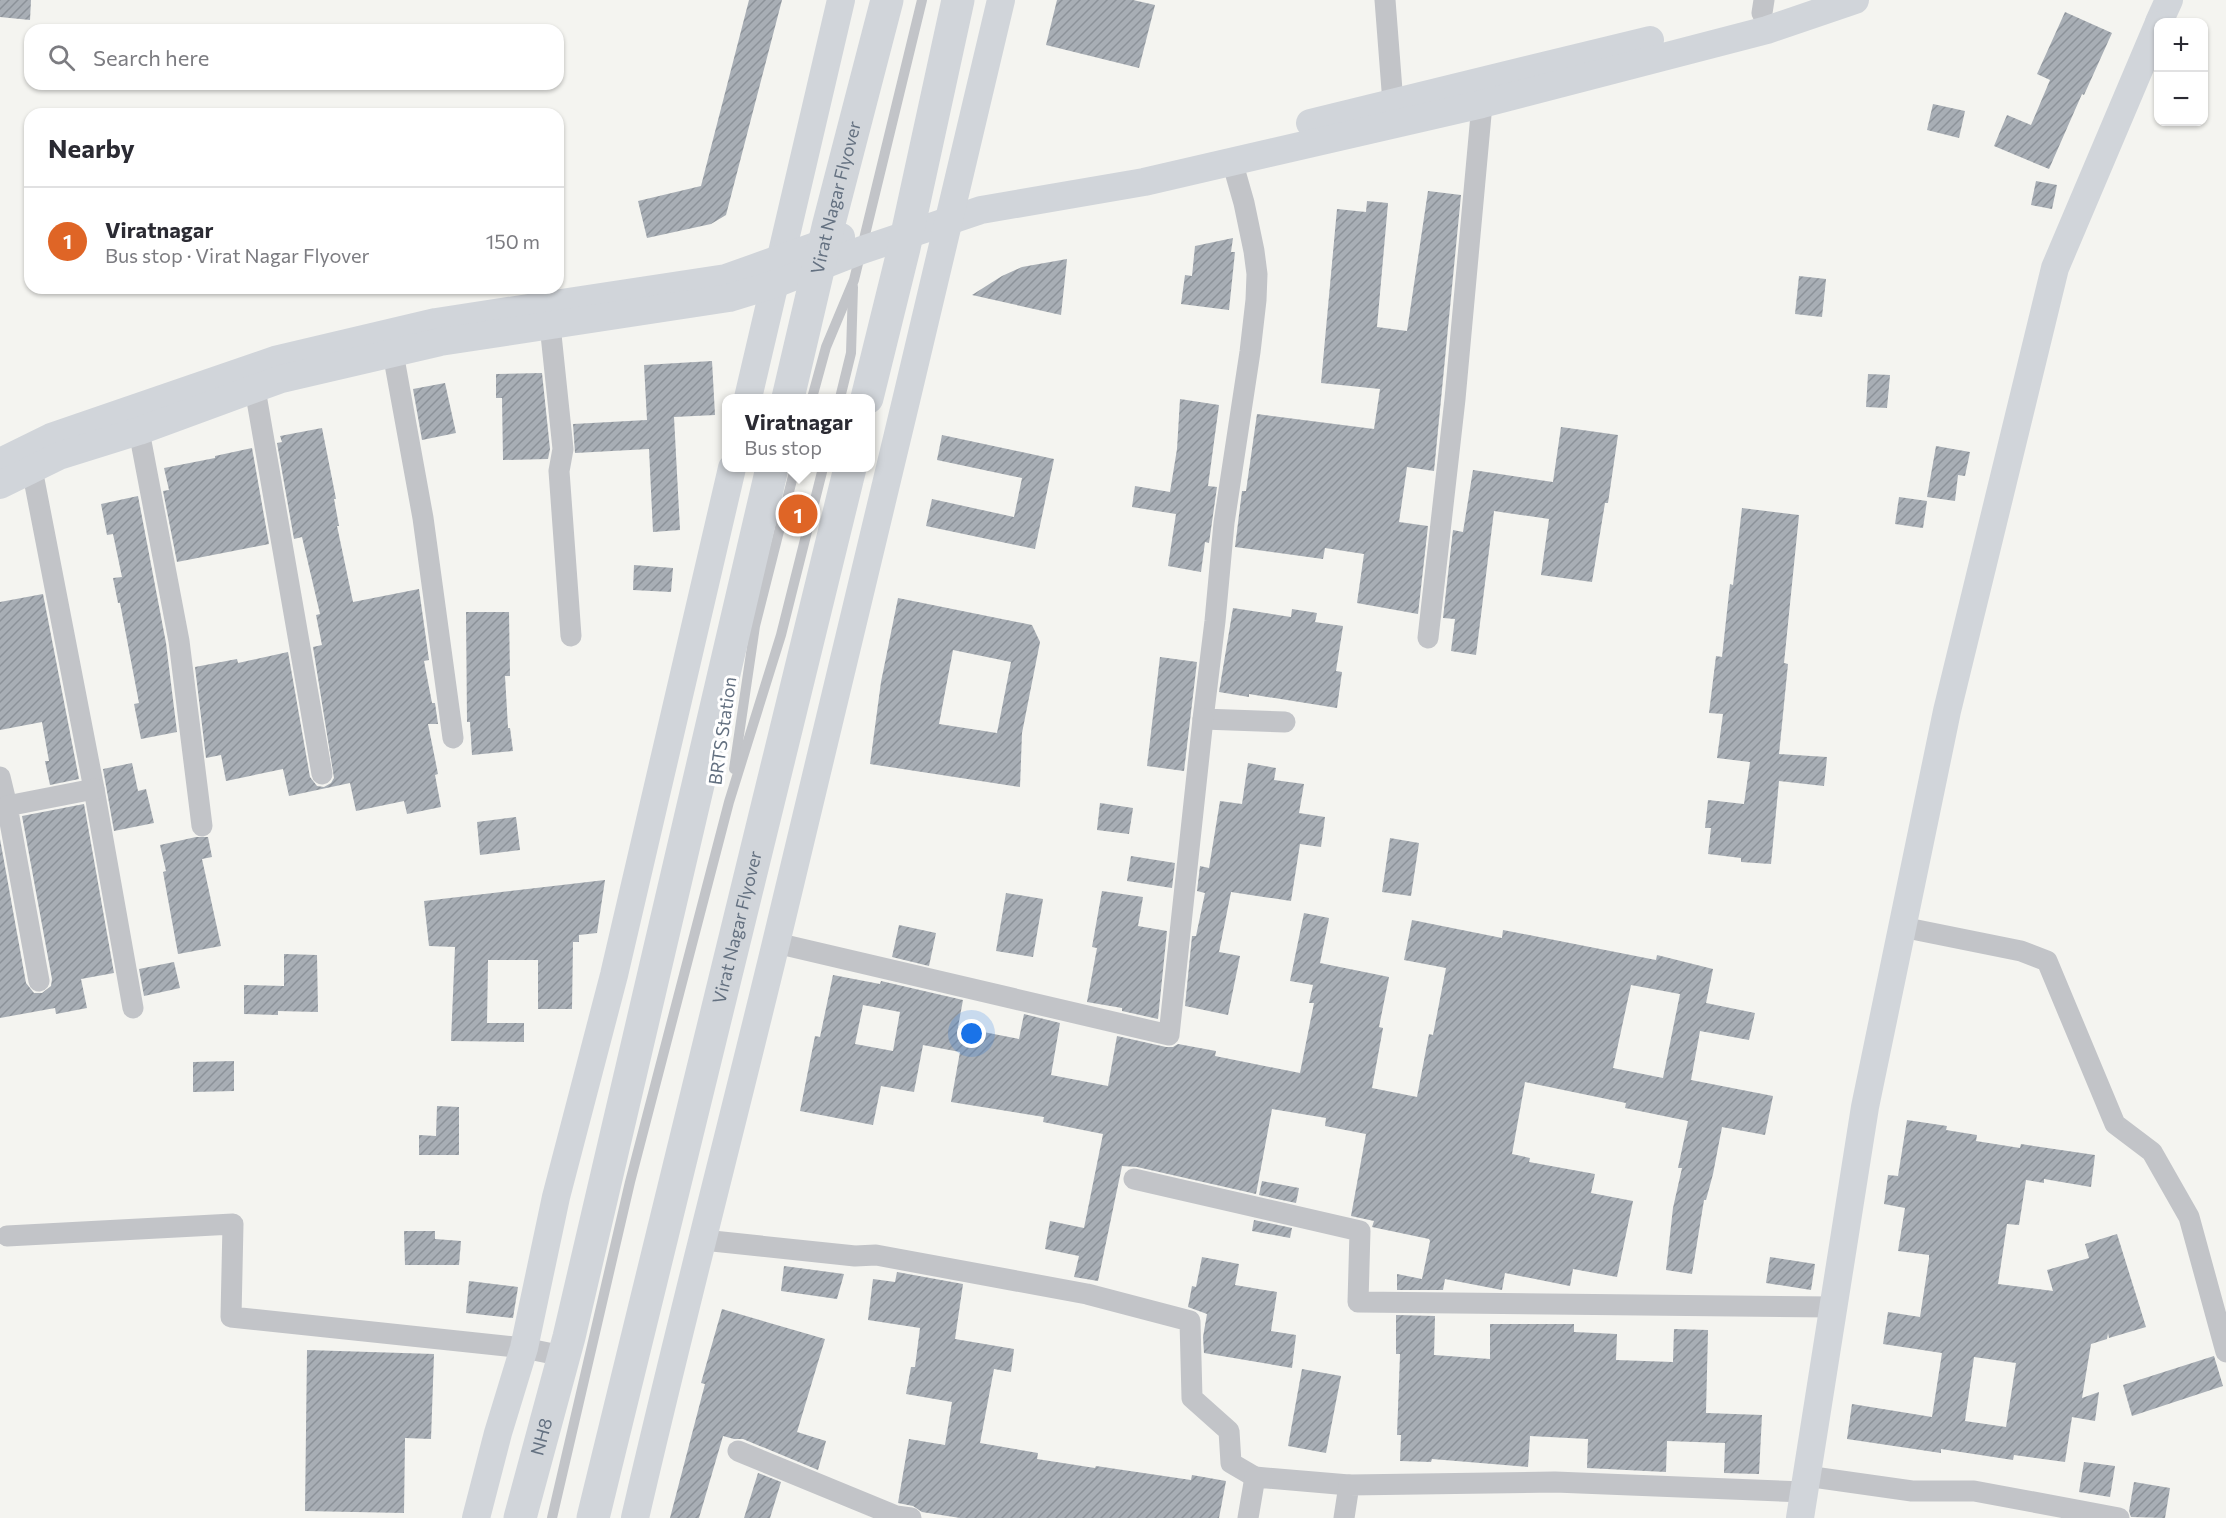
<!DOCTYPE html>
<html lang="en">
<head>
<meta charset="utf-8">
<style>
	:root { --surface:#fff; --page:#f7f7f7; --text:#2b2b33; --muted:#7c7c81; --line:#e1e1e2; --accent:#df6526 }
	body { margin:0; font-family:Commissioner,sans-serif; background:var(--page); color:var(--text) }
	.controls { position:absolute; right:18px; top:18px; display:grid; overflow:hidden; border-radius:12px; box-shadow:0 2px 4px #0004 }
	.controls button { width:54px; height:54px; display:grid; place-items:center; padding:0; border:0; border-bottom:2px solid var(--line); background:var(--surface); color:var(--text); font:30px sans-serif }
	.you { position:absolute; left:972px; top:1034px; width:21px; height:21px; margin:-15px; border:4px solid #fff; border-radius:50%; background:#1a73e8; box-shadow:0 0 0 9px #1a73e833 }
	.badge { display:grid; place-items:center; width:39px; height:39px; border-radius:50%; background:var(--accent); color:#fff; font-size:20px; font-weight:700 }
	.pin { position:absolute; translate:-50% -50%; border:3px solid #fff; box-shadow:0 2px 6px #0006 }
	.popup { position:absolute; left:722px; top:394px; width:153px; height:78px; box-sizing:border-box; display:grid; place-content:center; border-radius:12px; background:var(--surface); filter:drop-shadow(0 2px 4px #0005); font-size:20px; white-space:nowrap; color:var(--muted) }
	.popup b { font-size:22px; color:var(--text) }
	.popup::after { content:''; position:absolute; left:50%; top:100%; margin-left:-12px; border:12px solid transparent; border-top-color:var(--surface) }
	.list { margin:0; padding:0; list-style:none }
	h2 { display:flex; justify-content:space-between; align-items:center; height:78px; margin:0; padding:0 24px; font-size:26px }
	h2 small { font-size:20px; font-weight:400; color:var(--muted) }
	.list li { display:grid; grid-template-columns:39px 1fr auto; gap:18px; align-items:center; box-sizing:border-box; height:108px; padding:0 24px; border-top:2px solid var(--line) }
	.list b { display:block; font-size:22px; white-space:nowrap }
	.list p { margin:0; font-size:20px; white-space:nowrap; color:var(--muted) }
	.list em { font-size:20px; font-style:normal; color:var(--muted) }
	.icon { flex:none; width:33px; height:33px; fill:none; stroke:currentColor; stroke-width:2; stroke-linecap:round; stroke-linejoin:round }
	.map { position:relative; flex:none; width:2226px; height:1518px; overflow:hidden }
	.search { position:absolute; background:var(--surface); box-shadow:0 2px 4px #0004; left:24px; top:24px; width:540px; height:66px; display:flex; align-items:center; gap:15px; box-sizing:border-box; padding:0 21px; border-radius:18px; color:var(--muted); font-size:22px }
	.panel { position:absolute; background:var(--surface); box-shadow:0 2px 4px #0004; left:24px; top:108px; width:540px; height:186px; border-radius:18px }
	.map>svg:first-child { display:block }
	.building { fill:url(#building-hatch); fill-rule:evenodd }
	.lines { fill:none; stroke-linecap:round; stroke-linejoin:round }
	.lane { stroke:#c2c4c8; stroke-width:10 }
	.street { stroke:#c2c4c8; stroke-width:21 }
	.secondary { stroke:#d1d5da; stroke-width:28 }
	.primary { stroke:#d1d5da; stroke-width:33 }
	.labels { text-anchor:middle; stroke-width:6; stroke-linejoin:round; paint-order:stroke }
	.street-label { font-size:18px; fill:#647181; stroke:#fff }
</style>
</head>
<body>
<div class="map">
<svg width="2226" height="1518" viewBox="0 0 2226 1518">
	<defs>
		<pattern id="building-hatch" width="6" height="6" patternUnits="userSpaceOnUse" patternTransform="scale(1.5)"><rect width="6" height="6" fill="#a8aeb5"/><path d="M-1 1l2-2M0 6l6-6M5 7l2-2" fill="none" stroke="#8c9299"/></pattern>
	</defs>
	<rect width="100%" height="100%" fill="#f4f4f0"/>
	<g class="building">
		<path d="M 0,0 L 31,0 L 30,20 L 0,17 Z"/>
		<path d="M 749,0 L 782,0 L 726,215 L 711,224 L 647,238 L 638,201 L 701,186 Z"/>
		<path d="M 1057,0 L 1133,0 L 1155,5 L 1139,68 L 1046,45 Z"/>
		<path d="M 2065,12 L 2112,33 L 2084,95 L 2082,94 L 2049,169 L 1994,146 L 2007,115 L 2031,125 L 2050,80 L 2037,74 Z"/>
		<path d="M 1933,104 L 1965,111 L 1959,138 L 1927,130 Z"/>
		<path d="M 2036,181 L 2057,185 L 2052,209 L 2031,205 Z"/>
		<path d="M 1428,191 L 1461,195 L 1434,471 L 1407,467 L 1399,522 L 1428,526 L 1418,614 L 1357,603 L 1364,554 L 1325,548 L 1323,559 L 1235,547 L 1242,491 L 1246,491 L 1257,414 L 1374,429 L 1380,389 L 1321,383 L 1337,209 L 1366,212 L 1367,201 L 1388,203 L 1377,327 L 1407,331 Z"/>
		<path d="M 1233,238 L 1231,252 L 1235,252 L 1229,310 L 1181,304 L 1185,275 L 1192,276 L 1195,246 Z"/>
		<path d="M 1067,259 L 1061,315 L 972,295 L 1002,276 L 1022,267 Z"/>
		<path d="M 1799,276 L 1826,279 L 1822,317 L 1795,314 Z"/>
		<path d="M 712,361 L 715,415 L 674,417 L 680,530 L 653,532 L 649,449 L 575,453 L 573,424 L 647,420 L 644,365 Z"/>
		<path d="M 542,373 L 550,449 L 548,459 L 503,460 L 502,398 L 496,398 L 496,374 Z"/>
		<path d="M 1868,374 L 1890,375 L 1887,408 L 1866,407 Z"/>
		<path d="M 445,383 L 456,433 L 422,440 L 413,389 Z"/>
		<path d="M 1180,399 L 1219,405 L 1208,486 L 1217,487 L 1209,543 L 1205,542 L 1201,572 L 1168,566 L 1176,514 L 1132,507 L 1135,486 L 1170,492 L 1177,449 Z"/>
		<path d="M 1561,427 L 1618,435 L 1608,503 L 1605,503 L 1592,582 L 1541,575 L 1549,519 L 1494,511 L 1476,655 L 1451,651 L 1455,619 L 1443,618 L 1453,530 L 1463,532 L 1473,470 L 1553,482 Z"/>
		<path d="M 322,428 L 336,499 L 334,499 L 339,526 L 337,526 L 353,602 L 419,589 L 429,660 L 424,661 L 432,703 L 435,703 L 438,724 L 428,724 L 438,774 L 435,775 L 441,807 L 407,814 L 404,801 L 356,811 L 350,783 L 289,796 L 283,769 L 226,781 L 221,755 L 206,758 L 195,667 L 237,659 L 238,663 L 288,652 L 310,777 L 317,786 L 324,787 L 331,783 L 334,778 L 313,647 L 322,645 L 316,615 L 320,614 L 302,537 L 294,539 L 277,443 L 282,442 L 280,436 Z"/>
		<path d="M 942,435 L 1054,459 L 1035,549 L 926,526 L 932,499 L 1014,517 L 1022,478 L 937,460 Z"/>
		<path d="M 1936,446 L 1970,452 L 1965,476 L 1958,475 L 1955,501 L 1927,497 Z"/>
		<path d="M 252,448 L 269,544 L 177,562 L 163,491 L 169,490 L 164,468 L 215,458 L 215,456 Z"/>
		<path d="M 138,496 L 166,643 L 177,732 L 141,739 L 134,704 L 139,703 L 120,603 L 118,603 L 113,578 L 122,577 L 113,534 L 107,535 L 101,504 Z"/>
		<path d="M 1899,497 L 1927,501 L 1923,528 L 1895,524 Z"/>
		<path d="M 1742,508 L 1799,515 L 1784,663 L 1788,664 L 1779,754 L 1827,757 L 1824,786 L 1779,781 L 1771,864 L 1741,862 L 1741,858 L 1708,854 L 1711,828 L 1705,828 L 1708,800 L 1744,804 L 1750,762 L 1717,758 L 1723,714 L 1709,713 L 1716,656 L 1722,657 L 1730,584 L 1733,585 Z"/>
		<path d="M 634,565 L 673,568 L 671,592 L 633,590 Z"/>
		<path d="M 43,594 L 79,779 L 50,785 L 45,761 L 49,761 L 42,722 L 0,730 L 0,602 Z"/>
		<path d="M 898,598 L 1032,625 L 1040,642 L 1022,733 L 1020,787 L 870,764 L 881,682 ZM 953,650 L 1011,662 L 997,733 L 939,724 Z"/>
		<path d="M 1233,608 L 1291,617 L 1292,609 L 1317,613 L 1315,622 L 1343,626 L 1336,671 L 1342,672 L 1337,708 L 1249,694 L 1249,697 L 1219,692 Z"/>
		<path d="M 466,612 L 509,612 L 510,676 L 505,676 L 508,728 L 510,728 L 513,751 L 472,755 L 470,722 L 467,722 Z"/>
		<path d="M 1160,657 L 1197,662 L 1184,771 L 1147,766 Z"/>
		<path d="M 132,763 L 138,791 L 146,789 L 154,823 L 114,831 L 103,769 Z"/>
		<path d="M 1248,763 L 1276,768 L 1274,780 L 1304,784 L 1299,813 L 1325,817 L 1321,847 L 1300,844 L 1291,901 L 1231,892 L 1219,952 L 1240,956 L 1228,1015 L 1185,1006 L 1192,936 L 1196,936 L 1205,893 L 1197,891 L 1200,866 L 1209,868 L 1220,801 L 1242,804 Z"/>
		<path d="M 1100,803 L 1133,808 L 1129,834 L 1097,830 Z"/>
		<path d="M 84,804 L 114,973 L 81,979 L 87,1008 L 56,1014 L 55,1008 L 0,1018 L 0,839 L 26,983 L 34,993 L 42,993 L 51,986 L 52,979 L 22,816 Z"/>
		<path d="M 516,817 L 520,850 L 480,855 L 477,822 Z"/>
		<path d="M 196,837 L 208,837 L 212,857 L 202,859 L 221,946 L 178,954 L 163,872 L 166,871 L 160,845 Z"/>
		<path d="M 1390,838 L 1419,843 L 1411,896 L 1382,892 Z"/>
		<path d="M 1131,856 L 1175,863 L 1172,888 L 1127,881 Z"/>
		<path d="M 605,880 L 597,933 L 579,935 L 579,942 L 573,942 L 572,1009 L 538,1009 L 538,960 L 488,960 L 487,1023 L 524,1023 L 524,1042 L 451,1041 L 455,947 L 429,946 L 424,901 Z"/>
		<path d="M 1102,891 L 1143,897 L 1138,926 L 1167,931 L 1158,1019 L 1122,1011 L 1122,1008 L 1087,1002 L 1097,948 L 1092,947 Z"/>
		<path d="M 1006,893 L 1043,899 L 1033,957 L 996,951 Z"/>
		<path d="M 1304,913 L 1329,918 L 1320,963 L 1389,977 L 1379,1027 L 1383,1028 L 1372,1088 L 1417,1097 L 1429,1034 L 1433,1035 L 1446,968 L 1404,960 L 1412,920 L 1502,938 L 1503,930 L 1656,960 L 1657,955 L 1713,969 L 1706,1003 L 1755,1013 L 1749,1040 L 1700,1031 L 1691,1080 L 1773,1096 L 1765,1135 L 1722,1127 L 1713,1174 L 1706,1200 L 1704,1200 L 1692,1274 L 1666,1270 L 1673,1208 L 1682,1168 L 1678,1168 L 1688,1121 L 1625,1108 L 1626,1103 L 1525,1082 L 1512,1154 L 1530,1158 L 1529,1162 L 1595,1174 L 1591,1193 L 1633,1201 L 1617,1277 L 1573,1269 L 1570,1286 L 1505,1273 L 1502,1290 L 1445,1279 L 1443,1290 L 1397,1290 L 1397,1274 L 1422,1279 L 1430,1241 L 1429,1239 L 1372,1227 L 1374,1221 L 1351,1216 L 1366,1134 L 1325,1126 L 1326,1118 L 1272,1109 L 1256,1194 L 1137,1167 L 1122,1166 L 1098,1281 L 1074,1277 L 1079,1256 L 1045,1249 L 1050,1221 L 1084,1228 L 1103,1134 L 1043,1122 L 1044,1117 L 951,1102 L 960,1052 L 923,1045 L 914,1092 L 881,1086 L 873,1125 L 800,1111 L 815,1036 L 820,1037 L 833,975 L 880,984 L 881,981 L 963,1000 L 958,1027 L 1019,1039 L 1024,1014 L 1060,1023 L 1051,1075 L 1108,1086 L 1117,1036 L 1166,1047 L 1173,1047 L 1178,1044 L 1216,1051 L 1215,1056 L 1300,1073 L 1314,1003 L 1309,1003 L 1313,985 L 1290,981 ZM 1631,985 L 1680,994 L 1663,1078 L 1613,1068 ZM 863,1005 L 900,1012 L 893,1051 L 855,1044 Z"/>
		<path d="M 899,925 L 936,933 L 929,966 L 892,957 Z"/>
		<path d="M 284,954 L 317,955 L 318,1012 L 278,1011 L 278,1015 L 244,1014 L 244,985 L 284,986 Z"/>
		<path d="M 174,962 L 180,988 L 144,996 L 139,969 Z"/>
		<path d="M 234,1061 L 234,1091 L 193,1092 L 193,1062 Z"/>
		<path d="M 437,1106 L 459,1107 L 459,1155 L 419,1155 L 419,1135 L 436,1136 Z"/>
		<path d="M 1907,1120 L 1947,1126 L 1946,1130 L 1977,1135 L 1976,1141 L 2020,1148 L 2021,1144 L 2095,1155 L 2091,1187 L 2044,1179 L 2044,1183 L 2026,1180 L 2019,1225 L 2007,1224 L 1998,1284 L 2053,1291 L 2047,1270 L 2089,1258 L 2085,1244 L 2117,1234 L 2146,1327 L 2109,1338 L 2108,1333 L 2107,1339 L 2091,1344 L 2082,1398 L 2099,1392 L 2095,1421 L 2072,1417 L 2065,1462 L 2014,1455 L 2013,1460 L 1941,1449 L 1941,1453 L 1847,1439 L 1852,1404 L 1932,1417 L 1942,1353 L 1883,1344 L 1888,1312 L 1920,1317 L 1929,1259 L 1929,1255 L 1898,1251 L 1905,1208 L 1884,1204 L 1888,1175 L 1898,1176 ZM 1974,1357 L 2016,1363 L 2006,1427 L 1965,1421 Z"/>
		<path d="M 1262,1181 L 1299,1188 L 1296,1203 L 1259,1195 Z"/>
		<path d="M 1254,1220 L 1292,1228 L 1290,1238 L 1252,1231 Z"/>
		<path d="M 404,1231 L 435,1231 L 435,1239 L 461,1241 L 459,1265 L 405,1265 Z"/>
		<path d="M 1202,1257 L 1239,1264 L 1235,1285 L 1277,1292 L 1271,1331 L 1296,1335 L 1292,1368 L 1204,1353 L 1203,1337 L 1207,1314 L 1188,1307 L 1192,1286 L 1196,1287 Z"/>
		<path d="M 1770,1257 L 1815,1264 L 1811,1290 L 1766,1283 Z"/>
		<path d="M 784,1266 L 844,1274 L 837,1299 L 781,1291 Z"/>
		<path d="M 897,1272 L 963,1284 L 955,1339 L 1014,1349 L 1011,1372 L 994,1369 L 980,1443 L 1038,1453 L 1037,1459 L 1095,1468 L 1096,1466 L 1191,1480 L 1192,1475 L 1226,1481 L 1219,1518 L 960,1518 L 922,1512 L 913,1506 L 898,1503 L 909,1439 L 945,1445 L 952,1402 L 906,1394 L 911,1367 L 915,1367 L 920,1328 L 868,1320 L 873,1279 L 895,1282 Z"/>
		<path d="M 469,1281 L 518,1287 L 513,1318 L 466,1313 Z"/>
		<path d="M 722,1309 L 825,1339 L 797,1432 L 826,1441 L 818,1470 L 743,1439 L 734,1439 L 723,1436 L 699,1518 L 670,1518 L 705,1384 L 701,1383 Z"/>
		<path d="M 1396,1315 L 1435,1316 L 1434,1355 L 1490,1359 L 1490,1324 L 1574,1324 L 1574,1332 L 1617,1334 L 1616,1360 L 1673,1362 L 1674,1329 L 1708,1330 L 1706,1413 L 1762,1415 L 1759,1474 L 1724,1473 L 1725,1443 L 1667,1441 L 1666,1472 L 1587,1468 L 1588,1439 L 1530,1436 L 1528,1467 L 1432,1459 L 1431,1462 L 1400,1461 L 1401,1435 L 1397,1435 L 1400,1354 L 1396,1354 Z"/>
		<path d="M 307,1350 L 434,1354 L 431,1439 L 405,1438 L 404,1513 L 305,1511 Z"/>
		<path d="M 2214,1356 L 2223,1386 L 2132,1416 L 2123,1385 Z"/>
		<path d="M 1302,1369 L 1341,1376 L 1326,1453 L 1288,1446 Z"/>
		<path d="M 2084,1462 L 2115,1466 L 2110,1497 L 2079,1492 Z"/>
		<path d="M 758,1473 L 781,1482 L 770,1518 L 744,1518 Z"/>
		<path d="M 2134,1482 L 2170,1488 L 2165,1518 L 2131,1517 L 2129,1511 Z"/>
	</g>
	<g class="lines">
		<g class="lane">
			<path d="M 812,398 L 826,347 L 854,280 L 922,0"/>
			<path d="M 840,398 L 851,353 L 853,287"/>
			<path d="M 734,769 L 755,626 L 795,468"/>
			<path d="M 552,1518 L 630,1182 L 729,802 L 781,635 L 823,468"/>
		</g>
		<g class="street">
			<path d="M 1385,0 L 1393,103"/>
			<path d="M 1762,13 L 1764,0"/>
			<path d="M 1232,161 L 1244,203 L 1254,251 L 1257,274 L 1256,300 L 1250,352 L 1224,523 L 1215,621 L 1203,719 L 1285,722"/>
			<path d="M 550,325 L 563,449 L 559,471 L 571,636"/>
			<path d="M 393,353 L 423,518 L 453,738"/>
			<path d="M 255,389 L 322,774"/>
			<path d="M 139,431 L 179,641 L 202,826"/>
			<path d="M 32,469 L 94,789 L 133,1008"/>
			<path d="M 1428,638 L 1455,399 L 1482,104"/>
			<path d="M 0,777 L 7,806 L 0,807"/>
			<path d="M 1902,927 L 2021,951 L 2047,961 L 2115,1124 L 2152,1152 L 2189,1217 L 2226,1352"/>
			<path d="M 776,943 L 1169,1035 L 1203,719"/>
			<path d="M 39,981 L 7,806 L 94,789"/>
			<path d="M 1134,1179 L 1360,1231 L 1358,1302 L 1833,1307"/>
			<path d="M 7,1236 L 233,1224 L 231,1317 L 524,1348 L 563,1356"/>
			<path d="M 703,1240 L 855,1256 L 876,1255 L 1087,1294 L 1190,1321 L 1192,1398 L 1229,1431 L 1231,1463 L 1255,1477"/>
			<path d="M 738,1451 L 896,1516 L 911,1518"/>
			<path d="M 1806,1476 L 1912,1491 L 1974,1491 L 2119,1518"/>
			<path d="M 1248,1518 L 1255,1477 L 1349,1485"/>
			<path d="M 1344,1518 L 1349,1485 L 1555,1482 L 1804,1492"/>
		</g>
		<g class="secondary">
			<path d="M 2159,22 L 2169,0"/>
			<path d="M 1310,123 L 1650,40"/>
			<path d="M 748,398 L 841,0"/>
			<path d="M 0,462 L 51,437 L 275,360 L 436,322 L 726,278 L 841,237"/>
			<path d="M 0,485 L 59,456 L 139,431 L 281,379 L 440,342 L 729,298 L 775,284 L 862,250 L 981,210 L 1144,182 L 1482,104 L 1767,30 L 1855,0"/>
			<path d="M 476,1518 L 498,1433 L 524,1348 L 556,1197 L 614,975 L 732,468"/>
			<path d="M 635,1518 C 679,1327 729,1137 775,947 C 852,631 926,316 1001,0"/>
			<path d="M 1800,1518 L 1865,1107 L 1947,711 L 2055,268 L 2158,25"/>
		</g>
		<g class="primary">
			<path id="s1" d="M 788,398 L 828,227 L 887,0"/>
			<path d="M 867,398 L 904,248 L 958,0"/>
			<path id="s2" d="M 520,1518 L 569,1337 L 772,468"/>
			<path id="s3" d="M 593,1518 L 850,468"/>
		</g>
	</g>
	<g class="labels">
		<g class="street-label">
			<text dy="6" stroke="none"><textPath href="#s1" startOffset="206">Virat Nagar Flyover</textPath></text>
			<text transform="translate(723 731) rotate(-82)" y="6">BRTS Station</text>
			<text dy="6" stroke="none"><textPath href="#s3" startOffset="608">Virat Nagar Flyover</textPath></text>
			<text dy="6" stroke="none"><textPath href="#s2" startOffset="84">NH8</textPath></text>
		</g>
	</g>
</svg>
<div class="controls">
<button>+</button>
<button>−</button>
</div>
<div class="you"></div>
<div class="pin badge" style="left:798px;top:514px">1</div>
<div class="popup"><b>Viratnagar</b>Bus stop</div>
<div class="search"><svg class="icon" aria-label="search" viewBox="0 0 24 24"><circle cx="10" cy="10" r="6"/><path d="M15 15l6 6"/></svg>Search here</div>
<section class="panel">
<h2>Nearby<small></small></h2>
<ul class="list">
<li><span class="badge">1</span><div><b>Viratnagar</b><p>Bus stop · Virat Nagar Flyover</p></div><em>150 m</em></li>
</ul>
</section>
</div>
</body>
</html>
